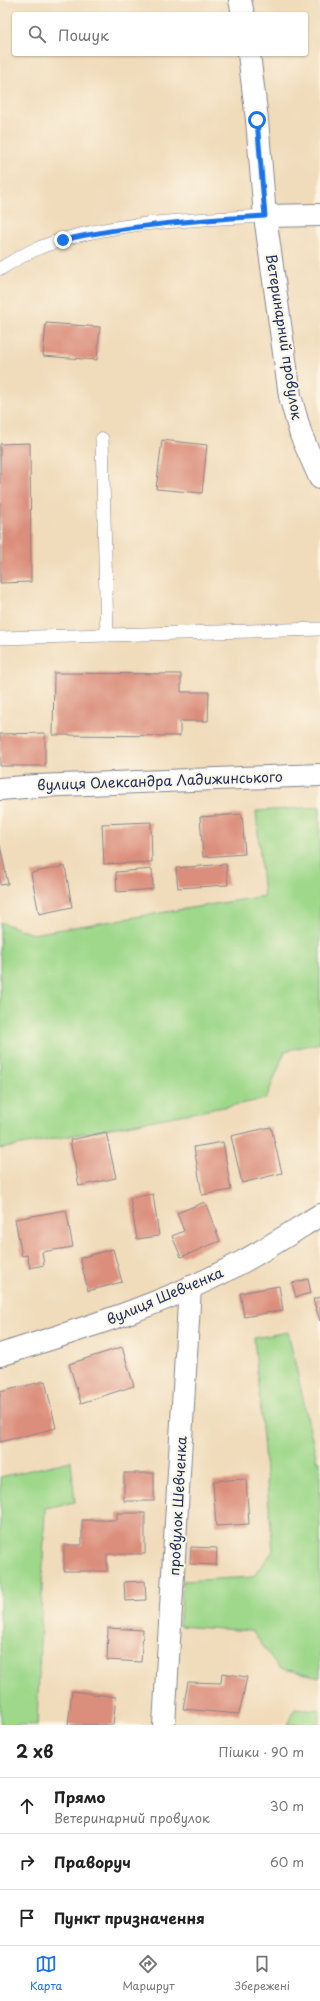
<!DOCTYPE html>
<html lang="uk">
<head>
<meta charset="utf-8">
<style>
	:root { --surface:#fff; --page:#f6f6f6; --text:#222; --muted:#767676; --line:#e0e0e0; --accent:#1a73e8 }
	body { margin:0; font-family:"Playpen Sans",sans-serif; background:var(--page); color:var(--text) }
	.stop { position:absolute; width:12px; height:12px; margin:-9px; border:3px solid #1a73e8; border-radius:50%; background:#fff }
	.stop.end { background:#1a73e8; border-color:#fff; box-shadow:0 1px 4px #0008 }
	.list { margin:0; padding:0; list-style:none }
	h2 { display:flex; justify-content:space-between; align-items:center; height:52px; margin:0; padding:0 16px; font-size:17px }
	h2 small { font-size:13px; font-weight:400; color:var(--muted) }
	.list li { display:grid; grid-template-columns:26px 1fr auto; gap:12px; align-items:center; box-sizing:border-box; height:56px; padding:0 16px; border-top:1px solid var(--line) }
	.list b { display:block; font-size:15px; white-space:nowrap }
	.list p { margin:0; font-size:13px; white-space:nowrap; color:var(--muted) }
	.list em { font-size:13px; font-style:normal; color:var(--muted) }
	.icon { flex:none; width:22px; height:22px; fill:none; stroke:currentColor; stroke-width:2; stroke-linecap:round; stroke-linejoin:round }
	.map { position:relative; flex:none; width:320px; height:1725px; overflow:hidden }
	.search { position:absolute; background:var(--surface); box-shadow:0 1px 3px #0004; left:12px; right:12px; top:12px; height:44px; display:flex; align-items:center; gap:10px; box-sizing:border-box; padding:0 14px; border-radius:4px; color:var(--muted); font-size:15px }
	.sheet { height:220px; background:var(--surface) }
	nav { display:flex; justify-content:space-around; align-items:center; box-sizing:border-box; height:56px; border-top:1px solid var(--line); background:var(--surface); font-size:11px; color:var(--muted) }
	nav a { display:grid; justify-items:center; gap:2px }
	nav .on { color:var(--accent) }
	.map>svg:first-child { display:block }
	.green { fill:#9fd88b; stroke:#5d8474 }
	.building { fill:#dc8e7b }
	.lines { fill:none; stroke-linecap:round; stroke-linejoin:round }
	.lane-casing { stroke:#86858c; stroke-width:14 }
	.street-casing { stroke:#86858c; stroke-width:24 }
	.secondary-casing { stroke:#86858c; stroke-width:24 }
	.lane { stroke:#fff; stroke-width:13 }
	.street { stroke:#fff; stroke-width:22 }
	.secondary { stroke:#fff; stroke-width:22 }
	.route { stroke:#1a73e8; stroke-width:5 }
	.labels { text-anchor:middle; stroke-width:4; stroke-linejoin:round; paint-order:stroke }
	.street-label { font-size:14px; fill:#1b2f5e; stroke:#fcf5e5 }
</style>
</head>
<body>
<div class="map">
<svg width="320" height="1725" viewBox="0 0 320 1725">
	<rect width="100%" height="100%" fill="#fcf5e5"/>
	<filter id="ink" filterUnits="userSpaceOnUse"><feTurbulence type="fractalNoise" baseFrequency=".025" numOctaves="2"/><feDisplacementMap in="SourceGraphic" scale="8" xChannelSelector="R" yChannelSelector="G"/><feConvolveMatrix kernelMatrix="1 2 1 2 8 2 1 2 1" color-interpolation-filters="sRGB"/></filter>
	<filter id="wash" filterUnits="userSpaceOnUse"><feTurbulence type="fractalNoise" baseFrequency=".012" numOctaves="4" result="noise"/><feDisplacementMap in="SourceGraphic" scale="16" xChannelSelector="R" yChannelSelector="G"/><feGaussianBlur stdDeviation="0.9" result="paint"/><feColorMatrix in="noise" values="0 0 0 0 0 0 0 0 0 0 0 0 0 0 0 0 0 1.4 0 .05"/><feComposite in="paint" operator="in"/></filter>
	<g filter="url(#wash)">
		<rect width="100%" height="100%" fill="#f0dbba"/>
		<g class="green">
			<path d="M 320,807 L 320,1043 L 285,1051 L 266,1099 L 0,1149 L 0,922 L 32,934 L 264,896 L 256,811 Z"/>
			<path d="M 288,1332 L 317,1461 L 320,1460 L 320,1677 L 279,1668 L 252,1631 L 179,1626 L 183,1581 L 253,1577 L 273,1551 L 254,1338 Z"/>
			<path d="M 71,1461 L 75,1502 L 45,1508 L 37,1725 L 0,1725 L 0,1477 Z"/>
			<path d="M 295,1708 L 320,1710 L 320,1725 L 287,1725 Z"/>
		</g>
		<g id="blocks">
			<g class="building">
				<path d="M 46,323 L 100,327 L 97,360 L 43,356 Z"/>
				<path d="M 162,440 L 207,445 L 202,493 L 156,489 Z"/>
				<path d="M 30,443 L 31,582 L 0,583 L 0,444 Z"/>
				<path d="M 54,673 L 181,674 L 181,692 L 209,692 L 208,721 L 180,721 L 180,736 L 53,735 Z"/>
				<path d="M 45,733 L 45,766 L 0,766 L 0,734 Z"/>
				<path d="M 242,814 L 245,854 L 203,857 L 200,817 Z"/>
				<path d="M 151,822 L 152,862 L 104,864 L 102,824 Z"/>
				<path d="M 0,845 L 8,884 L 0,885 Z"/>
				<path d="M 226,864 L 228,885 L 178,888 L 176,868 Z"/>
				<path d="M 65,866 L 72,907 L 39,914 L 31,873 Z"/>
				<path d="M 152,869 L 153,889 L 117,892 L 116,872 Z"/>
				<path d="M 271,1127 L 282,1173 L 242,1183 L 231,1136 Z"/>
				<path d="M 106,1132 L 116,1178 L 79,1186 L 70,1140 Z"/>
				<path d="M 223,1142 L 231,1190 L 202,1195 L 194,1147 Z"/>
				<path d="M 153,1194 L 159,1236 L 137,1239 L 130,1198 Z"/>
				<path d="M 205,1202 L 220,1241 L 181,1257 L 172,1236 L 184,1231 L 177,1213 Z"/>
				<path d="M 66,1210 L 73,1247 L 42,1252 L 44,1265 L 30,1268 L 27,1255 L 22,1256 L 15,1219 Z"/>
				<path d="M 113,1249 L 122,1282 L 88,1291 L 80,1258 Z"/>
				<path d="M 308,1279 L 311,1293 L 296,1297 L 292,1283 Z"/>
				<path d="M 279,1286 L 283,1310 L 244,1317 L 240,1293 Z"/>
				<path d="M 320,1297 L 320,1321 L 313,1299 Z"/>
				<path d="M 122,1347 L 134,1386 L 81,1403 L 69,1364 Z"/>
				<path d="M 45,1381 L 56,1428 L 0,1442 L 0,1392 Z"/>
				<rect x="124" y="1473" width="30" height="28"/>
				<path d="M 246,1479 L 249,1524 L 216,1526 L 213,1481 Z"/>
				<path d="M 117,1513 L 145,1513 L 145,1554 L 107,1554 L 107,1571 L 64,1571 L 64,1545 L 82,1545 L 82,1520 L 117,1520 Z"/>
				<path d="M 191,1547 L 217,1548 L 216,1565 L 190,1564 Z"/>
				<path d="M 145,1581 L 146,1600 L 125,1601 L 124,1582 Z"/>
				<path d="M 108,1628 L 143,1630 L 141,1662 L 107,1660 Z"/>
				<path d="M 222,1673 L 247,1677 L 239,1714 L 183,1709 L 188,1682 L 221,1683 Z"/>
				<path d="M 72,1691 L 116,1697 L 113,1725 L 68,1725 Z"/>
			</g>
		</g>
	</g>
	<g filter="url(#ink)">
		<use href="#blocks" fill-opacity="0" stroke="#86858c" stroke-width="1"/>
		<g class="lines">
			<g class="lane-casing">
				<g id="lane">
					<path d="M 0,269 C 11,262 23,255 34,250 C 100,221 193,220 265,216"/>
					<path d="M 102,439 L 107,635"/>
					<path d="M 0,638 L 320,629"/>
				</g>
			</g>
			<g class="street-casing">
				<g id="street">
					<path d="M 240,0 L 243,14"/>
					<path d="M 249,54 L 257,120 L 265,216 L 290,396 L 301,435 L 320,478"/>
					<path d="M 265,216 L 320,215"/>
					<path d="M 0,789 L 36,786 L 320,775"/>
					<path d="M 164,1725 L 190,1287"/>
				</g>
			</g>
			<g class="secondary-casing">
				<path id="secondary" d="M 0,1355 C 82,1329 166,1304 242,1262 C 268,1248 294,1231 320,1215"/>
			</g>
			<use href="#lane" class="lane"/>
			<use href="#street" class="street"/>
			<use href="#secondary" class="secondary"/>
		</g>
	</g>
	<g class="lines" filter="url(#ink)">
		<path class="route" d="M 63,240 C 129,225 197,220 265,216 L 257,120"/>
	</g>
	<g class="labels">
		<g class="street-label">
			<text transform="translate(284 337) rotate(81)" y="5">Ветеринарний провулок</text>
			<text transform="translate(160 781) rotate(-2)" y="5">вулиця Олександра Ладижинського</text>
			<text transform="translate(165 1296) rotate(-23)" y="5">вулиця Шевченка</text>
			<text transform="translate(178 1506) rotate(-87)" y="5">провулок Шевченка</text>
		</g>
	</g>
</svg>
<div class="stop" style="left:257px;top:120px"></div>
<div class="stop end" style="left:63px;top:240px"></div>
<div class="search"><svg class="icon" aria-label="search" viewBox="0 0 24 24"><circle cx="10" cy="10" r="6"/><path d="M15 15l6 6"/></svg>Пошук</div>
</div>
<section class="sheet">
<h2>2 хв<small>Пішки · 90 m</small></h2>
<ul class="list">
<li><svg class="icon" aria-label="ahead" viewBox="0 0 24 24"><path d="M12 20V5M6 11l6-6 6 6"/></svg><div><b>Прямо</b><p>Ветеринарний провулок</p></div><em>30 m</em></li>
<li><svg class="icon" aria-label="right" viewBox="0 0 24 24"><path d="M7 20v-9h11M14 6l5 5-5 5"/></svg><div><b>Праворуч</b></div><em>60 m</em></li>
<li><svg class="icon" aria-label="arrive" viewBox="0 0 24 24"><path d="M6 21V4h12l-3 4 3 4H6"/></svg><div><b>Пункт призначення</b></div></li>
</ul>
</section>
<nav>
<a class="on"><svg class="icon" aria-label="map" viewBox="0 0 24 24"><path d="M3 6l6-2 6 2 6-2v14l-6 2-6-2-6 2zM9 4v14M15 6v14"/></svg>Карта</a>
<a><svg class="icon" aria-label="directions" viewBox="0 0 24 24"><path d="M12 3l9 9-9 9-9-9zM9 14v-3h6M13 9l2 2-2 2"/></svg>Маршрут</a>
<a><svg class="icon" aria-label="saved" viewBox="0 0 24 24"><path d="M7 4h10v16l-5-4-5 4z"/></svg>Збережені</a>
</nav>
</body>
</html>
